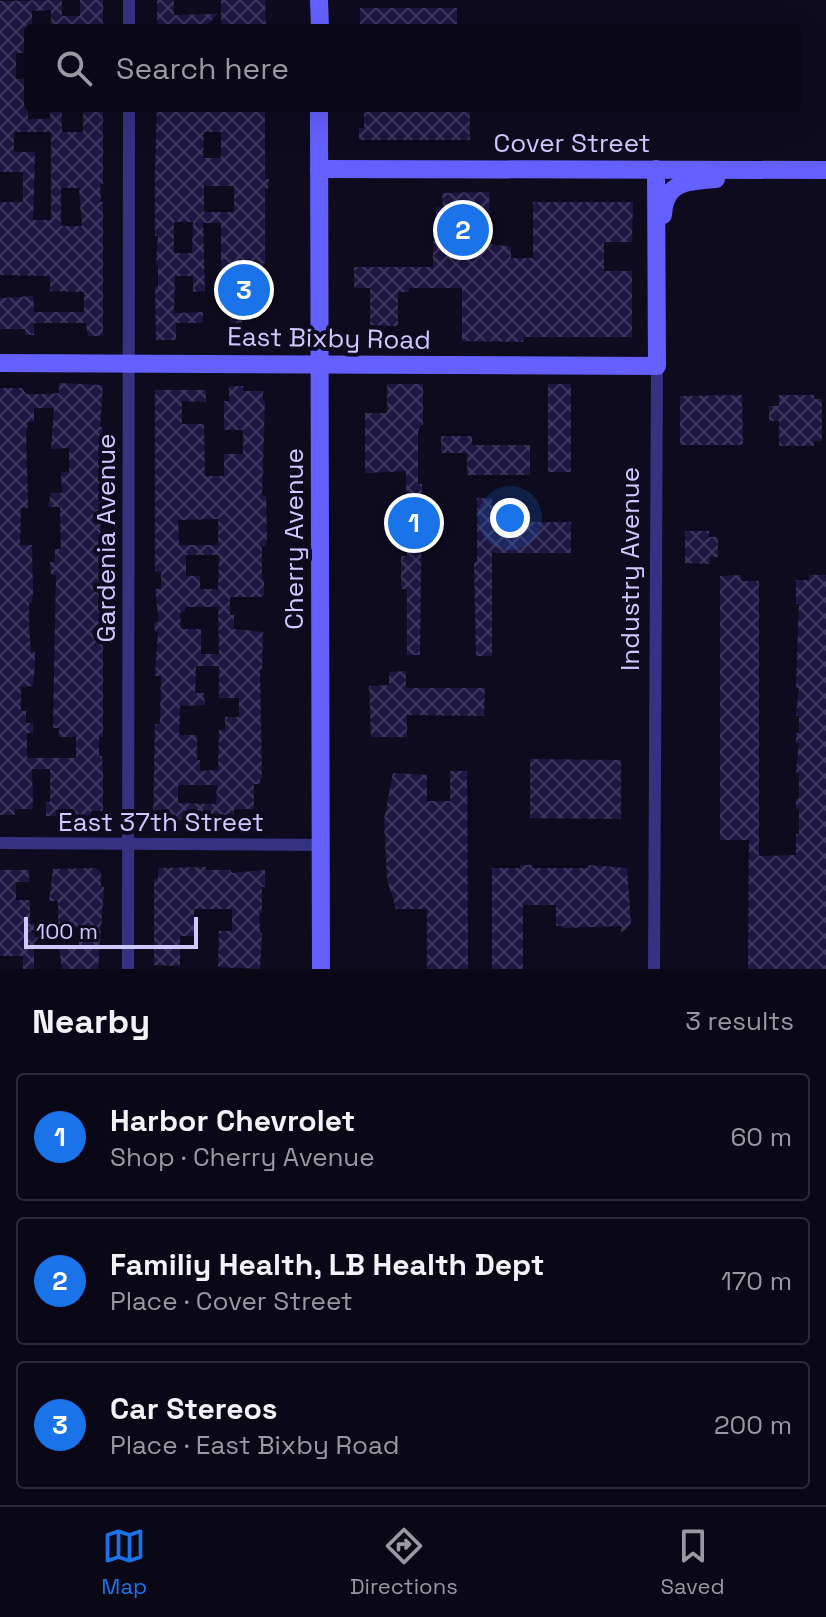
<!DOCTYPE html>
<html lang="en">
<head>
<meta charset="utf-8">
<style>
	:root { --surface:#0a0817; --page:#181624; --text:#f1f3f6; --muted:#999aa1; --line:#2a2936; --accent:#1a73e8 }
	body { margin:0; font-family:"Space Grotesk",sans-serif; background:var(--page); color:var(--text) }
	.scale { position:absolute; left:24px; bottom:20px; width:174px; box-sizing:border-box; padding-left:8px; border:4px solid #d0c9ff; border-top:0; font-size:22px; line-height:28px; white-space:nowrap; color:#d0c9ff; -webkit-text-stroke:6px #0e0b1f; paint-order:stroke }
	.you { position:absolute; left:510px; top:518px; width:28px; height:28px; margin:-20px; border:6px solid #fff; border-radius:50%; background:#1a73e8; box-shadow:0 0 0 12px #1a73e833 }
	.badge { display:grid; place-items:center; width:52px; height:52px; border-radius:50%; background:var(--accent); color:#fff; font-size:26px; font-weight:700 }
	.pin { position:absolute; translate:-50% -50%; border:4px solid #fff; box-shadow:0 2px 8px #0006 }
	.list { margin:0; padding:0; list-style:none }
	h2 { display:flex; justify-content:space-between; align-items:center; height:104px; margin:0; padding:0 32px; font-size:34px }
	h2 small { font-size:26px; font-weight:400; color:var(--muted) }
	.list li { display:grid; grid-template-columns:52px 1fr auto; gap:24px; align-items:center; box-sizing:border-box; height:128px; margin:0 16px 16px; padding:0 16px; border:2px solid var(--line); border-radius:8px }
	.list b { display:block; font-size:30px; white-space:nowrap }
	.list p { margin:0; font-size:26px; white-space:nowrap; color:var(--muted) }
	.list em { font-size:26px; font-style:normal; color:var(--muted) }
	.icon { flex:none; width:44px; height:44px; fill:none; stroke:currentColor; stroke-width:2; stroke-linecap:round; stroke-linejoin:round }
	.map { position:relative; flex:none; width:826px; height:969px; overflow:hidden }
	.search { position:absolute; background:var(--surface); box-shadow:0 8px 32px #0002; left:24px; right:24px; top:24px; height:88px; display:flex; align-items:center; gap:20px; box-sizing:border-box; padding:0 28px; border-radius:8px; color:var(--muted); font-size:30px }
	.sheet { height:536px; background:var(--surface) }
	nav { display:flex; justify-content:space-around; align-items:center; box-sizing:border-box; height:112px; border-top:2px solid var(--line); background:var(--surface); font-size:22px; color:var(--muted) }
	nav a { display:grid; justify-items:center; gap:4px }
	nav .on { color:var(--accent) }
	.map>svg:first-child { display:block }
	.building { fill:url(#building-cross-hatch); fill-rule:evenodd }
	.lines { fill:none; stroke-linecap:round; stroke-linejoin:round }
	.street { stroke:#363282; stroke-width:12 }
	.secondary { stroke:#6460ff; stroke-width:18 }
	.labels { text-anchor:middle; stroke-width:8; stroke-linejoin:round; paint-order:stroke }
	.street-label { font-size:26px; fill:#d0c9ff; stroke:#0e0b1f }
</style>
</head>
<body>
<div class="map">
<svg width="826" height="969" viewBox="0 0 826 969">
	<defs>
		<pattern id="building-cross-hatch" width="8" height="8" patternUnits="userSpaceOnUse" patternTransform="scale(2)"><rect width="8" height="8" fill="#1f1642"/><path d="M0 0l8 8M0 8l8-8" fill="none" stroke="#3e375e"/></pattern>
	</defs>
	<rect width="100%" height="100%" fill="#0e0b1f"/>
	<g class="building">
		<path d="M 62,0 L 62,16 L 80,16 L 80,0 L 103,0 L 103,27 L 51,26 L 51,10 L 32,11 L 32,27 L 28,27 L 28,53 L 16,53 L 16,79 L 28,79 L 28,119 L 50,119 L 50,108 L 62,108 L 62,132 L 83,132 L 83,108 L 103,108 L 103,184 L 100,184 L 101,202 L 103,202 L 103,335 L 100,336 L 88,336 L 86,323 L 34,323 L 34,335 L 25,335 L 25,329 L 0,329 L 0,298 L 3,298 L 33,296 L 34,312 L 84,312 L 84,292 L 50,291 L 50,276 L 0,275 L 0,202 L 23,202 L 23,172 L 0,172 L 0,1 ZM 14,132 L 51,132 L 51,220 L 33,220 L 35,152 L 14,152 ZM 61,188 L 79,188 L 82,226 L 61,226 Z"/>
		<path d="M 157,0 L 174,0 L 174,15 L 218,14 L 204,28 L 157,28 Z"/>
		<path d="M 221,0 L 265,0 L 266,28 L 221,26 Z"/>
		<rect x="360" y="8" width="97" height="20"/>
		<path d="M 157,108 L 265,108 L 265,179 L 269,179 L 268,189 L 265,189 L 265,263 L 263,263 L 263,273 L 260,273 L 259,299 L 242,299 L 242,339 L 231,339 L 230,295 L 228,285 L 226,285 L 226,269 L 221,269 L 221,223 L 203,223 L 205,291 L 193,292 L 193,276 L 175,276 L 174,313 L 203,312 L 203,323 L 176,323 L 176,340 L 156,340 L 155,287 L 158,287 L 158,265 L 156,265 L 158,236 L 155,236 L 155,169 ZM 204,132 L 221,132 L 221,158 L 203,158 ZM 204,186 L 234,186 L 234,212 L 204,212 ZM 174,222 L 193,222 L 192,253 L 174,253 Z"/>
		<path d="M 364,108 L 470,108 L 470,140 L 359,140 L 359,128 L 364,128 Z"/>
		<path d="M 489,192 L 490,244 L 511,247 L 511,258 L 533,258 L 533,202 L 633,202 L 632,242 L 604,242 L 604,271 L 632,271 L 632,337 L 524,337 L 523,342 L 462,341 L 462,288 L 409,288 L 409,292 L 398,292 L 398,326 L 370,325 L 370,288 L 354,288 L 354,267 L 433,267 L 433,241 L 437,241 L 436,211 L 437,207 L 443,207 L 442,193 Z"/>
		<path d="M 59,383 L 103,385 L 100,427 L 103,427 L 100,570 L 100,589 L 103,589 L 103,737 L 99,737 L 99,756 L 102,756 L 103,771 L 103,811 L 91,811 L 91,815 L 84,816 L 46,816 L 46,802 L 50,802 L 50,769 L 32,769 L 33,809 L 15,809 L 15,815 L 0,815 L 0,388 L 22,388 L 26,394 L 50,394 L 59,393 ZM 34,408 L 54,408 L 51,449 L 69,448 L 69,472 L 61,472 L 62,493 L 51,493 L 48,507 L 60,507 L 61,549 L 55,549 L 55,562 L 50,562 L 51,575 L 56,575 L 53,728 L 59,728 L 59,737 L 76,737 L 76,758 L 27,758 L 27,733 L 33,733 L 33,723 L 26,723 L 26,711 L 21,711 L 21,687 L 33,686 L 35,662 L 35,652 L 31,652 L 29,627 L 29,603 L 32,603 L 33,593 L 32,545 L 20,545 L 21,508 L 28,508 L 26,434 L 28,422 L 34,422 Z"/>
		<path d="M 387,384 L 423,384 L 423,425 L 420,425 L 418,432 L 418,484 L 422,484 L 420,655 L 407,655 L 407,589 L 401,589 L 401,556 L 407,556 L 406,471 L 365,473 L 365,413 L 387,413 Z"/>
		<rect x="548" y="384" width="23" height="88"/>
		<path d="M 229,386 L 243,386 L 243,391 L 263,391 L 263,401 L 265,401 L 262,496 L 266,496 L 267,537 L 266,546 L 262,546 L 262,578 L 264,580 L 264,595 L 262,597 L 230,597 L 230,615 L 234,615 L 234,629 L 263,632 L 262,670 L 260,670 L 262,778 L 260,778 L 260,784 L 254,784 L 254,809 L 234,809 L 234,821 L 153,819 L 155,724 L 160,724 L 161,676 L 155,676 L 158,632 L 155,632 L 154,623 L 159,622 L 155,589 L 161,589 L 161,572 L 155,571 L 155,390 L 206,390 L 206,402 L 182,401 L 182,424 L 204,424 L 205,476 L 224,476 L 224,454 L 243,454 L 243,430 L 224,430 L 224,401 L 229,401 ZM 218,519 L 218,545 L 179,545 L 178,520 ZM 186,555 L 219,555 L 218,589 L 200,589 L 200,576 L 186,576 ZM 185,607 L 218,607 L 219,654 L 201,654 L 201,629 L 181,629 L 180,612 L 185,612 ZM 196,666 L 219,666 L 219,698 L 239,698 L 239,717 L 225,717 L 225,730 L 219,730 L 218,770 L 200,771 L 200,760 L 197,760 L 197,735 L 179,735 L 180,706 L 205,705 L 204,693 L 195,693 ZM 178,785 L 217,785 L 216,804 L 178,803 Z"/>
		<path d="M 742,395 L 743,445 L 680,445 L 680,396 Z"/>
		<path d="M 779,395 L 814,395 L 814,399 L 822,399 L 822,441 L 814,441 L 814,446 L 779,446 L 779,421 L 769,421 L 769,406 L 779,406 Z"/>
		<path d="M 441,436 L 472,436 L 472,445 L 530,445 L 530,475 L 467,475 L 467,453 L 441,453 Z"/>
		<path d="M 477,498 L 492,498 L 492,522 L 571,522 L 571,553 L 492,553 L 492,656 L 476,656 L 474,562 L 477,562 Z"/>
		<path d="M 685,531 L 709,531 L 709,537 L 718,537 L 718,557 L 710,557 L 710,564 L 685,563 Z"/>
		<path d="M 741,575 L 741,581 L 759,581 L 759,856 L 796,855 L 796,834 L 799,834 L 799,809 L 796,809 L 796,799 L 799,799 L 799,773 L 796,773 L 799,743 L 796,743 L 796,733 L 799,733 L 799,716 L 796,716 L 799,688 L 796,688 L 799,604 L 796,604 L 796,580 L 809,580 L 809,575 L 826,575 L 826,969 L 748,969 L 749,840 L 720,840 L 720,576 Z"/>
		<path d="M 406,671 L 406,688 L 485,688 L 484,716 L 407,715 L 407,737 L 371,737 L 369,686 L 389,685 L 389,672 Z"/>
		<path d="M 530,759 L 621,760 L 621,819 L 530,818 Z"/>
		<path d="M 450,771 L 467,771 L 468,969 L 427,969 L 427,909 L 396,909 L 387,879 L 384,820 L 393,773 L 427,775 L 427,801 L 450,801 Z"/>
		<path d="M 520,865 L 532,865 L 532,868 L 588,868 L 588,865 L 627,868 L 631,924 L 621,933 L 621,926 L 563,928 L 563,926 L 556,926 L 556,905 L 523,905 L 523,969 L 492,969 L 492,868 L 520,868 Z"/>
		<path d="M 206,867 L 206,870 L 230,870 L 232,873 L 265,870 L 265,887 L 262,887 L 262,913 L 259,913 L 260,933 L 262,933 L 260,969 L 218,967 L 219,931 L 232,931 L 232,909 L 194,909 L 194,936 L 180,936 L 180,966 L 154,965 L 154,879 L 158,879 L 158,868 Z"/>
		<path d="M 96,868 L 101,872 L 101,887 L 104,887 L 98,969 L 62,969 L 59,947 L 79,947 L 79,927 L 58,927 L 58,901 L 49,901 L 53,869 Z"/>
		<path d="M 0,870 L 29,870 L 29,882 L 16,882 L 16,900 L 30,900 L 30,924 L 34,924 L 34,937 L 39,937 L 34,943 L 34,969 L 23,969 L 23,956 L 0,956 Z"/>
	</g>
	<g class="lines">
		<g class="street">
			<path d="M 129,28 L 129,0"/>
			<path d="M 0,843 L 322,845"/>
			<path d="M 128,969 L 129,108"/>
			<path d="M 654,969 L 657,366"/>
		</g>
		<g class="secondary">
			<path d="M 319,0 L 320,28"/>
			<path d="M 319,108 L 321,969"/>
			<path d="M 319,169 L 826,170"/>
			<path d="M 663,215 C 665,181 688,181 716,179"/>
			<path d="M 0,363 L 657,366 L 656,169"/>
		</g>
	</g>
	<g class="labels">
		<g class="street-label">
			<text x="572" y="152">Cover Street</text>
			<text transform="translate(329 338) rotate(1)" y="9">East Bixby Road</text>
			<text transform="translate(106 538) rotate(-90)" y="9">Gardenia Avenue</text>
			<text transform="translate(294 539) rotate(-90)" y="9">Cherry Avenue</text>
			<text transform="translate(630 569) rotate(-90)" y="9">Industry Avenue</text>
			<text x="161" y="831">East 37th Street</text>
		</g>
	</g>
</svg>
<div class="scale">100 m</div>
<div class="you"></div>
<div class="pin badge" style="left:414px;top:523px">1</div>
<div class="pin badge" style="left:463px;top:230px">2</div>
<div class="pin badge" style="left:244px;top:290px">3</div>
<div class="search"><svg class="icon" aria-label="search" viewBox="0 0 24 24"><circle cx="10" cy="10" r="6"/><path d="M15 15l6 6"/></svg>Search here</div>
</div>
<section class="sheet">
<h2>Nearby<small>3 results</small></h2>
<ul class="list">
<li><span class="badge">1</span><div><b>Harbor Chevrolet</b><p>Shop · Cherry Avenue</p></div><em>60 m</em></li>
<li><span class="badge">2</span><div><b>Familiy Health, LB Health Dept</b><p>Place · Cover Street</p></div><em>170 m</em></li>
<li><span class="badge">3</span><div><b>Car Stereos</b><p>Place · East Bixby Road</p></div><em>200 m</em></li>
</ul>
</section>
<nav>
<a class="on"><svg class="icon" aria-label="map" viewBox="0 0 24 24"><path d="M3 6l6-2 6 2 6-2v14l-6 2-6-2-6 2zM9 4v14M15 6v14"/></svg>Map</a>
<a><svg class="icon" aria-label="directions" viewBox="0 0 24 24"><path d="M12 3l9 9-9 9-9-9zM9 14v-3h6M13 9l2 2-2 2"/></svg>Directions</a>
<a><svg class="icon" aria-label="saved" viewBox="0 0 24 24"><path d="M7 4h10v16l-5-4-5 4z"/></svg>Saved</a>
</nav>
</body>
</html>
